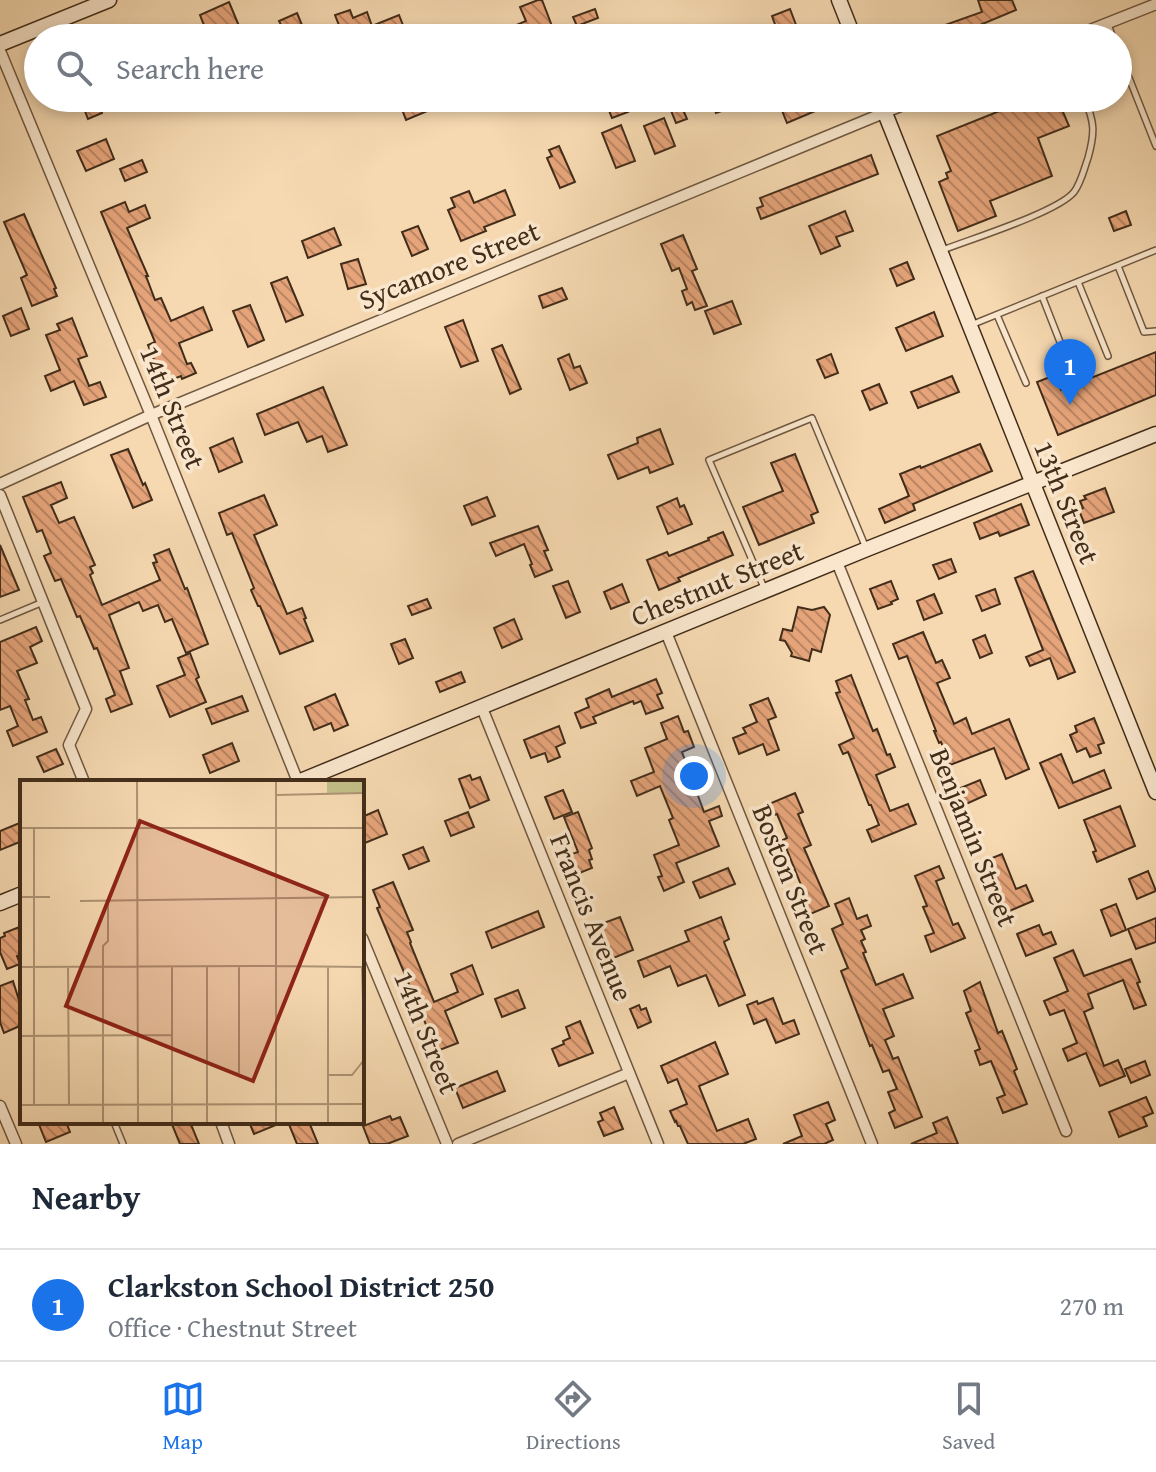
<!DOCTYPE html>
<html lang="en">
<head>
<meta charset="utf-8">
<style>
	:root { --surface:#fff; --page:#f6f6f7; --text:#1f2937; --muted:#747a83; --line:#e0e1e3; --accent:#1a73e8 }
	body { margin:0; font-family:"Gentium Book Plus",serif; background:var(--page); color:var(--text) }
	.you { position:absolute; left:694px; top:776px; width:28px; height:28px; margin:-20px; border:6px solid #fff; border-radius:50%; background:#1a73e8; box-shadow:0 0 0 12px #1a73e833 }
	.badge { display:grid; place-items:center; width:52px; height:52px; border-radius:50%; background:var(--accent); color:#fff; font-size:26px; font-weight:700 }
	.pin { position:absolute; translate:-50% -66px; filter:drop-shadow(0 2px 4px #0008) }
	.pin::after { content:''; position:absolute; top:42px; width:28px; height:24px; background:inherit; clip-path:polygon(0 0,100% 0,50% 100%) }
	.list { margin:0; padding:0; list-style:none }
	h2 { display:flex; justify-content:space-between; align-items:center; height:104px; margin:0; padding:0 32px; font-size:34px }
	h2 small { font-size:26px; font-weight:400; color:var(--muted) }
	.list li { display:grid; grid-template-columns:52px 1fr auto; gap:24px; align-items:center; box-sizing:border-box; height:112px; padding:0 32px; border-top:2px solid var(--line) }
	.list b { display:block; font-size:30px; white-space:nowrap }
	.list p { margin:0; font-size:26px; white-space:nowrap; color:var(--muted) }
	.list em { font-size:26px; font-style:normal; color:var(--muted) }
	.icon { flex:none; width:44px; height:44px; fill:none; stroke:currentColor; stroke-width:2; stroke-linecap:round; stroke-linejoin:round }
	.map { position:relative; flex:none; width:1156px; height:1144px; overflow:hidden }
	.search { position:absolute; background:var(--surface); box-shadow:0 4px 12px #0003; left:24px; right:24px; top:24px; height:88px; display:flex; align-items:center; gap:20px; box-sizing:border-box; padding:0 28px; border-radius:44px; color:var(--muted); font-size:30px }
	.sheet { height:216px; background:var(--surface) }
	nav { display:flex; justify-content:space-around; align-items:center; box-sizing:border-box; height:112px; border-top:2px solid var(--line); background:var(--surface); font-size:22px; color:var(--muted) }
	nav a { display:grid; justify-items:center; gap:4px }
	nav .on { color:var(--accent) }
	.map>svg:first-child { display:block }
	.building { fill:url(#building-back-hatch); stroke:#422d1a; stroke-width:2 }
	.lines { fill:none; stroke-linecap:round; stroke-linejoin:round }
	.lane-casing { stroke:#6f5840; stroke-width:8 }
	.street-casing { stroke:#6f5840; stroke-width:13 }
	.secondary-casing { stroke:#422d1a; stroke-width:17 }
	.lane { stroke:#f9e6cc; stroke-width:5 }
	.street { stroke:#f9e6cc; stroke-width:10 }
	.secondary { stroke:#f9e6cc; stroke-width:14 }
	.labels { text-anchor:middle; stroke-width:7; stroke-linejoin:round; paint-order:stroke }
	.street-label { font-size:28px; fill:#422d1a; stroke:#f9e6cc }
	.inset-road { fill:none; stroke:#ae9475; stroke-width:2 }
	.view { fill:#8f2418; fill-opacity:0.15; stroke:#8f2418; stroke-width:4 }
	.inset-edge { fill:none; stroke:#422d1a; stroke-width:4 }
</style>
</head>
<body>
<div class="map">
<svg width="1156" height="1144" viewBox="0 0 1156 1144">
	<defs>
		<pattern id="building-back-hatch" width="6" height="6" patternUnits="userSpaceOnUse" patternTransform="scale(2)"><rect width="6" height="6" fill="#e6a47a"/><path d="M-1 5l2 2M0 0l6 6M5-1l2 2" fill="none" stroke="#bc8663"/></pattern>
	</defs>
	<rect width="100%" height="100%" fill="#f6d9b1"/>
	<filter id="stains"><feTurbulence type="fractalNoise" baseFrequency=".0025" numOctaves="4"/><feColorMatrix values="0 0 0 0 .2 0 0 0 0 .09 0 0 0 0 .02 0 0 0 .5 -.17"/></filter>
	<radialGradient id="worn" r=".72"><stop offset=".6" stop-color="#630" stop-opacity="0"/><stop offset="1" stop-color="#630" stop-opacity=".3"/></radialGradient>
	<g class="building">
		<path d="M 538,0 L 542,0 L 555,34 L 545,38 L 485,38 L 526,21 L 520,7 Z"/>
		<path d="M 978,0 L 1012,0 L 1016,10 L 975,27 L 979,38 L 889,38 L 917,26 L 920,34 L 982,12 Z"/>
		<path d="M 229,2 L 244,38 L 209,38 L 200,15 Z"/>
		<path d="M 595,9 L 598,18 L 577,26 L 573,17 Z"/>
		<path d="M 790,9 L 801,38 L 780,38 L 772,16 Z"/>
		<path d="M 350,10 L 353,18 L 367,12 L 372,26 L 399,15 L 406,33 L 394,38 L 344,38 L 335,15 Z"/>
		<path d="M 297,13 L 304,30 L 287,37 L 279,21 Z"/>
		<path d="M 134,25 L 139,38 L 103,38 Z"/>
		<path d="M 80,98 L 97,98 L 102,113 L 88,119 Z"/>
		<path d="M 406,98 L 433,98 L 437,107 L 406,120 L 399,101 Z"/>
		<path d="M 604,98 L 622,98 L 628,112 L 612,118 Z"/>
		<path d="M 666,98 L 678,98 L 687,119 L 676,123 Z"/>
		<path d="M 710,98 L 730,98 L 733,107 L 716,113 Z"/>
		<path d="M 777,98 L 846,98 L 787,123 Z"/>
		<path d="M 1032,98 L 1057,98 L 1069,126 L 1038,138 L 1052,176 L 990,201 L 996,216 L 958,231 L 939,182 L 948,178 L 946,173 L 951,171 L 937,136 Z"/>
		<path d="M 664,118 L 675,146 L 655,154 L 644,126 Z"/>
		<path d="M 621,125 L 635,161 L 616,168 L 602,133 Z"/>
		<path d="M 106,139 L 114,159 L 86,171 L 77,151 Z"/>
		<path d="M 559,146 L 575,182 L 560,188 L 547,158 L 552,156 L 549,150 Z"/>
		<path d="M 871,155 L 878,174 L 761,219 L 757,208 L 763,206 L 760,198 Z"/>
		<path d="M 142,160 L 147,172 L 125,181 L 120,169 Z"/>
		<path d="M 505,190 L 515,215 L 484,227 L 486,231 L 461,241 L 448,210 L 455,207 L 451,198 L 469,191 L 474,203 Z"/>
		<path d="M 125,202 L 129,212 L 145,205 L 150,218 L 127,228 L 148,276 L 146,276 L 155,300 L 161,298 L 171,321 L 203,307 L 212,330 L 179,343 L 187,364 L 191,363 L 196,373 L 182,379 L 181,376 L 163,383 L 148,345 L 155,342 L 101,212 Z"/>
		<path d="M 845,211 L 853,231 L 836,237 L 840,246 L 821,254 L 809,226 Z"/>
		<path d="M 1126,211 L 1131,225 L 1114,231 L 1109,218 Z"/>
		<path d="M 24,214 L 56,288 L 54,289 L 57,296 L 32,306 L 21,278 L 27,275 L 4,222 Z"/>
		<path d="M 418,226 L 428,249 L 412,256 L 402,232 Z"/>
		<path d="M 334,228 L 341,245 L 308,258 L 302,241 Z"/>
		<path d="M 683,235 L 697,269 L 692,271 L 707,306 L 695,310 L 692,302 L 687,305 L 682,291 L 687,289 L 679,268 L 672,271 L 661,244 Z"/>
		<path d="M 358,259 L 366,284 L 348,289 L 341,264 Z"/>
		<path d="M 907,262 L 914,279 L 897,286 L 890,269 Z"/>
		<path d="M 287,277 L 303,315 L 286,322 L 271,283 Z"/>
		<path d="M 562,288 L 567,299 L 543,308 L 539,296 Z"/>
		<path d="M 732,301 L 741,324 L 714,334 L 705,311 Z"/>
		<path d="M 250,305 L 264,340 L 248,347 L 233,311 Z"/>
		<path d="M 21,308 L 29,329 L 11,336 L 3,316 Z"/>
		<path d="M 934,312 L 943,336 L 906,351 L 896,328 Z"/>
		<path d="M 72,318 L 87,356 L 78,359 L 89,386 L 100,382 L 106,397 L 84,405 L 74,381 L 51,391 L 45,376 L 60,370 L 46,335 L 60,330 L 57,324 Z"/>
		<path d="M 463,320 L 478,361 L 461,367 L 445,327 Z"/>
		<path d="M 502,345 L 521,389 L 510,394 L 492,349 Z"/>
		<path d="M 1156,352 L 1156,395 L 1058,435 L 1037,382 L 1055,375 L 1061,390 Z"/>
		<path d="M 569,354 L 574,368 L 580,366 L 587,383 L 570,390 L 558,359 Z"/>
		<path d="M 831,354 L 838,373 L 825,378 L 817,360 Z"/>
		<path d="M 952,376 L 959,392 L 918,408 L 911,392 Z"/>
		<path d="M 879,384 L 887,403 L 870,410 L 862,391 Z"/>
		<path d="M 323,387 L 347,445 L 328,452 L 322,436 L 307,442 L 298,422 L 265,435 L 257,414 Z"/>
		<path d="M 660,429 L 673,464 L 650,473 L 648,467 L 618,479 L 608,455 L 638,443 L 637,438 Z"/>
		<path d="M 233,438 L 242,462 L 219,472 L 210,448 Z"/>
		<path d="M 980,444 L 992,471 L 913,504 L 915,510 L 885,523 L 879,509 L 909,496 L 900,474 L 920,466 L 921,468 Z"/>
		<path d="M 128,449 L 143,485 L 145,483 L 152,500 L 133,508 L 111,455 Z"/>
		<path d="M 795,454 L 818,512 L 811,515 L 814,523 L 759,545 L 743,507 L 783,491 L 771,463 Z"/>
		<path d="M 61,482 L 67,498 L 51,505 L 59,523 L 74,517 L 95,565 L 90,567 L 93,573 L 90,575 L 102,605 L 160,580 L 153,563 L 157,562 L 154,555 L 169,549 L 185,589 L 187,588 L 208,644 L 186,653 L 172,619 L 165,622 L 158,605 L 143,611 L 139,602 L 109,615 L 129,668 L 120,671 L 132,704 L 111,712 L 106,699 L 115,695 L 97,648 L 94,649 L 80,616 L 77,617 L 61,579 L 55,581 L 44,556 L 51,553 L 42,530 L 37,532 L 23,497 Z"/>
		<path d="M 1105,488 L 1114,512 L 1084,523 L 1079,510 L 1083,508 L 1080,501 L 1086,499 L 1084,496 Z"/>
		<path d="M 264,495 L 277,525 L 254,535 L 287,614 L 302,608 L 306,618 L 304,619 L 313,641 L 280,654 L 260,606 L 258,606 L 251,590 L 254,588 L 232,533 L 227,535 L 219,513 Z"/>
		<path d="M 487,497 L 495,516 L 472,525 L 464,506 Z"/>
		<path d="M 677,498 L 680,507 L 684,505 L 692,524 L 668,534 L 657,507 Z"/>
		<path d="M 1021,504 L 1029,525 L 1000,536 L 998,532 L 980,539 L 974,523 Z"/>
		<path d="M 538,526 L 548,550 L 544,551 L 552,570 L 535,577 L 530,565 L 532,564 L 524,544 L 496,556 L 490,543 Z"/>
		<path d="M 723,532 L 733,555 L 678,578 L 680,581 L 659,590 L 647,560 L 667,552 L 669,556 L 709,540 L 708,538 Z"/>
		<path d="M 0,545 L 19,590 L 0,597 Z"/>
		<path d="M 951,559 L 956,572 L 939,579 L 933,565 Z"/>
		<path d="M 1033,571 L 1075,672 L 1058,679 L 1050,658 L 1030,666 L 1026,657 L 1043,650 L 1015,578 Z"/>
		<path d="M 568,581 L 580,612 L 566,618 L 553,586 Z"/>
		<path d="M 891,581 L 898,599 L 891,602 L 892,604 L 878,609 L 870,589 Z"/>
		<path d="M 622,584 L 629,602 L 611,609 L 604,592 Z"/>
		<path d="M 995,589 L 1000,604 L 982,611 L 976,596 Z"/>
		<path d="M 934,594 L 942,613 L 924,620 L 917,601 Z"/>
		<path d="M 427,599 L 431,608 L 412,615 L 408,606 Z"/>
		<path d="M 798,607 L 812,610 L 824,607 L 830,615 L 821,652 L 812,649 L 809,661 L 791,656 L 792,653 L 785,641 L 780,640 L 783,629 L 792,631 Z"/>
		<path d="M 514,619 L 522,639 L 502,648 L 494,628 Z"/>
		<path d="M 36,627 L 42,641 L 30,647 L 37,663 L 17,671 L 29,699 L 25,700 L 33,720 L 41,717 L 47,732 L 13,746 L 7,731 L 18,726 L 10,706 L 0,710 L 0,642 Z"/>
		<path d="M 923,632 L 936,663 L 942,660 L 950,678 L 937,683 L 954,724 L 966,718 L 972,734 L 1009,719 L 1029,769 L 1006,779 L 994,748 L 950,765 L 941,742 L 939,743 L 934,731 L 936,731 L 907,656 L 899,659 L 893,644 Z"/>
		<path d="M 985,635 L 992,653 L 980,658 L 973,640 Z"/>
		<path d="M 405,639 L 413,658 L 399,664 L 391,644 Z"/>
		<path d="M 190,653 L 199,677 L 196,679 L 206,702 L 170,717 L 157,686 L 185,675 L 178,658 Z"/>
		<path d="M 461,672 L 465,682 L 440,692 L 436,682 Z"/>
		<path d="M 851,675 L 873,731 L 877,729 L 887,755 L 890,754 L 895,767 L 876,775 L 890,811 L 908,804 L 916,824 L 872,842 L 867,830 L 879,825 L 871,805 L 869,805 L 848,752 L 843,754 L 839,745 L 854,738 L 836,693 L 840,692 L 836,681 Z"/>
		<path d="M 656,679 L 662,693 L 657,695 L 663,708 L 646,714 L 641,701 L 634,704 L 633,701 L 593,717 L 596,723 L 581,728 L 575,713 L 589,707 L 586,699 L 609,689 L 612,697 Z"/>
		<path d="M 335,694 L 348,725 L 334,731 L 331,723 L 314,730 L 305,707 Z"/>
		<path d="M 242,696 L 248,711 L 212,724 L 206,709 Z"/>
		<path d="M 768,698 L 776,717 L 768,720 L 779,750 L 767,755 L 763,744 L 739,754 L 733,738 L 746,733 L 743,728 L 757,722 L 750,705 Z"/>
		<path d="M 678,716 L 684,732 L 688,731 L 694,747 L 682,752 L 704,812 L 719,806 L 722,816 L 709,821 L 719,846 L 676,863 L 684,882 L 664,891 L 658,877 L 662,876 L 654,855 L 679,845 L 669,820 L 673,818 L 660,786 L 637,796 L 631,781 L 654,772 L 645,748 L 667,739 L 661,723 Z"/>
		<path d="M 1094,718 L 1104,743 L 1098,745 L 1101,753 L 1090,757 L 1086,748 L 1077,752 L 1070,735 L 1077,732 L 1075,726 Z"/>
		<path d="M 559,726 L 565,743 L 556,747 L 560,757 L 548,762 L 545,753 L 531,758 L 524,740 Z"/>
		<path d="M 232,743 L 239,761 L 210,773 L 203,755 Z"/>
		<path d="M 56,749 L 63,764 L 44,772 L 37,757 Z"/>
		<path d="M 1061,754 L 1073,783 L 1104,770 L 1111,788 L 1059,808 L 1040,763 Z"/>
		<path d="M 470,775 L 472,780 L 480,777 L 489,800 L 470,808 L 459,779 Z"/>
		<path d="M 980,780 L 986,795 L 964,805 L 958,789 Z"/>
		<path d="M 563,790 L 572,812 L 554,819 L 545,797 Z"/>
		<path d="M 795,793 L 803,812 L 798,814 L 811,845 L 804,848 L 829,906 L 808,915 L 804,904 L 800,906 L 795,894 L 799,892 L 797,886 L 801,885 L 783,840 L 787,838 L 777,814 L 774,815 L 769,804 Z"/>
		<path d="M 1120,806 L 1135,846 L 1097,862 L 1093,852 L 1096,851 L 1084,820 Z"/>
		<path d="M 378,810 L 387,834 L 365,843 L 362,835 L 362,817 Z"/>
		<path d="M 468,812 L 474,827 L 451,836 L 445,821 Z"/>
		<path d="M 578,812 L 592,848 L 589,850 L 592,859 L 589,860 L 592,868 L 577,874 L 569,855 L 578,852 L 564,817 Z"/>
		<path d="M 22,822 L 22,841 L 0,850 L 0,831 Z"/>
		<path d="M 423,847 L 429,861 L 409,869 L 403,855 Z"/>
		<path d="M 1002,854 L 1016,889 L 1026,885 L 1033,901 L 1007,912 L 987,860 Z"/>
		<path d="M 939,866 L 944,878 L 936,881 L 953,925 L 958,923 L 965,938 L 931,952 L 925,936 L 934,933 L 923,907 L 927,906 L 915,876 Z"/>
		<path d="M 728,868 L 735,884 L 700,898 L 693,882 Z"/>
		<path d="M 1148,871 L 1156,891 L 1137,899 L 1129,879 Z"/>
		<path d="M 393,882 L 413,930 L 407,932 L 411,942 L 410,943 L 434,1002 L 458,992 L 451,974 L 472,965 L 483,994 L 445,1011 L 458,1043 L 437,1051 L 377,908 L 380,907 L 373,890 Z"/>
		<path d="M 849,898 L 857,919 L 867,915 L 871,926 L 861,930 L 865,939 L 861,941 L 866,952 L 863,953 L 876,985 L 903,974 L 913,998 L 883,1009 L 894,1036 L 885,1040 L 893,1059 L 898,1057 L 922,1117 L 895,1128 L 889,1113 L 895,1110 L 888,1092 L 897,1089 L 889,1070 L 883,1072 L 872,1045 L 870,1046 L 841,971 L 848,968 L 832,929 L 843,924 L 835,904 Z"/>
		<path d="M 1116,904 L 1126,930 L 1111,936 L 1101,910 Z"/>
		<path d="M 538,911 L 544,927 L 492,948 L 486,932 Z"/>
		<path d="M 620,917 L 633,950 L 611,959 L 598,925 Z"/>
		<path d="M 721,917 L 729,939 L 724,942 L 745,995 L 719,1006 L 706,975 L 678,986 L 670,966 L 644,977 L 638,961 L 689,941 L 685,931 Z"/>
		<path d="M 1156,918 L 1156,942 L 1136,949 L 1128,929 Z"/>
		<path d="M 1039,925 L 1043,935 L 1051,932 L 1056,944 L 1026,956 L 1017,934 Z"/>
		<path d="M 22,926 L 22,954 L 17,956 L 20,964 L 7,969 L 0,952 L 0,938 L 5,936 L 4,933 Z"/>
		<path d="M 1073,950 L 1084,976 L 1131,959 L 1140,982 L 1137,983 L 1146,1005 L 1134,1009 L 1123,980 L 1088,994 L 1093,1008 L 1084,1012 L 1104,1066 L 1118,1060 L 1125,1076 L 1100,1086 L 1086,1053 L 1068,1061 L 1063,1049 L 1077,1043 L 1064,1010 L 1050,1015 L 1044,1001 L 1068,991 L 1054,958 Z"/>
		<path d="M 13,981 L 22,1010 L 22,1025 L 4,1033 L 0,1022 L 0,986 Z"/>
		<path d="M 980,982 L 998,1033 L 1002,1031 L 1017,1069 L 1014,1071 L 1027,1104 L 1003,1113 L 997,1098 L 1005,1095 L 991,1061 L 980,1065 L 975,1051 L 980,1049 L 966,1013 L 971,1011 L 964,991 Z"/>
		<path d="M 518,990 L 525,1008 L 502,1017 L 495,999 Z"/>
		<path d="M 773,998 L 783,1024 L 794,1020 L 799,1034 L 776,1043 L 766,1019 L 754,1024 L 747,1005 L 757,1001 L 758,1004 Z"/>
		<path d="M 639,1005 L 641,1010 L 646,1008 L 651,1022 L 638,1028 L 630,1009 Z"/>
		<path d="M 580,1021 L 593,1053 L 559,1066 L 552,1049 L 564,1044 L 563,1041 L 570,1038 L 566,1027 Z"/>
		<path d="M 715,1042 L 728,1074 L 699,1086 L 717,1131 L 748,1119 L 756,1139 L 743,1144 L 688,1144 L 680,1126 L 678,1126 L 676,1121 L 675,1122 L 670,1111 L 687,1104 L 677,1079 L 668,1083 L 661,1066 Z"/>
		<path d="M 1145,1061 L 1150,1075 L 1131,1083 L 1125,1069 Z"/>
		<path d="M 497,1071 L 505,1091 L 463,1108 L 455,1088 Z"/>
		<path d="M 1146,1097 L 1153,1113 L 1143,1117 L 1147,1126 L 1119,1137 L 1109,1112 Z"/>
		<path d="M 828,1102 L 835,1120 L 826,1124 L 833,1140 L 824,1144 L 783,1144 L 802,1136 L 794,1115 Z"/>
		<path d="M 614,1107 L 623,1129 L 604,1136 L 598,1122 L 603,1120 L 600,1113 Z"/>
		<path d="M 390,1116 L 392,1120 L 400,1117 L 408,1136 L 387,1144 L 370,1144 L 363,1126 Z"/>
		<path d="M 947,1117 L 958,1144 L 911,1144 L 937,1133 L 933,1123 Z"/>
		<path d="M 38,1122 L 66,1122 L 70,1132 L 46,1142 Z"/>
		<path d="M 171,1122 L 190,1122 L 199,1144 L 180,1144 Z"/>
		<path d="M 249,1122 L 283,1122 L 254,1134 Z"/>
		<path d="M 288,1122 L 309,1122 L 318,1144 L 297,1144 Z"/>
	</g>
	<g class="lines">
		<g class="lane-casing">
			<g id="lane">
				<path d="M 1108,24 L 1113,38"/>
				<path d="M 1118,50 L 1156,146"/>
				<path d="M 943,250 C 971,239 1058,212 1074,192 C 1081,183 1084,169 1088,158 C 1095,133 1095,122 1084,98"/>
				<path d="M 1118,266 L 1144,332 L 1156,331"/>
				<path d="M 1078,282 L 1108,356"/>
				<path d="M 1042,296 L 1071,370"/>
				<path d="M 997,315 L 1026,383"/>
				<path d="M 971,325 L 1156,250"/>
				<path d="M 765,590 L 709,460 L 812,418 L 866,548"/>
				<path d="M 0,620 L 43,602"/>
				<path d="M 114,1122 L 123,1144"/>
			</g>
		</g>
		<g class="street-casing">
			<g id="street">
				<path d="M 1070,38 L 1156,4"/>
				<path d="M 0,51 L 151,415 L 298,782"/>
				<path d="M 0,484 L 151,415 L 920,98"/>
				<path d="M 0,495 L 86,709 L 69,745 L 84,782"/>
				<path d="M 837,562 L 1066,1131"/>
				<path d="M 666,632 L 872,1144"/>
				<path d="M 482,708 L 658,1144"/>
				<path d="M 362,938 L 447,1144"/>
				<path d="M 0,1106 L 16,1144"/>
				<path d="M 221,1122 L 229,1144"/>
				<path d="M 458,1144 L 629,1073"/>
			</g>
		</g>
		<g class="secondary-casing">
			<g id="secondary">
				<path d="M 839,0 L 854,38"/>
				<path d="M 0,44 L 109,0"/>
				<path d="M 879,98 L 1156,792"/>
				<path d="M 298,782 L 867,549 L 1156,434"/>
				<path d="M 0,903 L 22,894"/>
			</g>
		</g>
		<use href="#lane" class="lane"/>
		<use href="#street" class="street"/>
		<use href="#secondary" class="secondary"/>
	</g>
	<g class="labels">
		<g class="street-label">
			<text transform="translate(449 265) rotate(-22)" y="10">Sycamore Street</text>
			<text transform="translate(173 407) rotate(68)" y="10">14th Street</text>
			<text transform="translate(1067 502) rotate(68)" y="10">13th Street</text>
			<text transform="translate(717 583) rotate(-22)" y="10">Chestnut Street</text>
			<text transform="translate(974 837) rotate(68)" y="10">Benjamin Street</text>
			<text transform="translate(791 879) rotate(68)" y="10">Boston Street</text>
			<text transform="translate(592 917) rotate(68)" y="10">Francis Avenue</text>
			<text transform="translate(427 1032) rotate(68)" y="10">14th Street</text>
		</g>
	</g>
	<g transform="translate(20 780)">
		<rect width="344" height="344" fill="#f6d9b1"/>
		<path d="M 307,0 L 344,0 L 344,13 L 307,14 Z" fill="#c2be87"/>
		<path class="inset-road" d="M 117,0 L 118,344M 256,0 L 256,344M 256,15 L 344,13M 0,48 L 344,48M 14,48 L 14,325M 0,117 L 30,117M 60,121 L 344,117M 256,186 L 344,187M 0,187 L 256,186M 48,187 L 49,325M 187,187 L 187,344M 308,187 L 308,344M 342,188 L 344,251M 0,256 L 152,255M 219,293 L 219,186M 308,295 L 332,295 L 344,280M 0,325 L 344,324M 83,344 L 83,166 L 88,161 L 88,119M 152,344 L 152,187"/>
		<path class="view" d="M 120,41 L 307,116 L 233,301 L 46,226 Z"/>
		<rect width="344" height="344" class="inset-edge"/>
	</g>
	<rect width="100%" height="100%" filter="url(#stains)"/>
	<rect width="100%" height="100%" fill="url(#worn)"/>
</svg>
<div class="you"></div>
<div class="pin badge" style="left:1070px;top:405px">1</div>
<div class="search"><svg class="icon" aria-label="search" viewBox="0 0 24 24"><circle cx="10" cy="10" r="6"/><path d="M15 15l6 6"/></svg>Search here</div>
</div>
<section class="sheet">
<h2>Nearby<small></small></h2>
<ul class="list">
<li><span class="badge">1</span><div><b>Clarkston School District 250</b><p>Office · Chestnut Street</p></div><em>270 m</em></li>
</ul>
</section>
<nav>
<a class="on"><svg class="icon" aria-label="map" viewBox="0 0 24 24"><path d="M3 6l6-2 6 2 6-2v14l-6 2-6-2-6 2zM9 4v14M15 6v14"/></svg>Map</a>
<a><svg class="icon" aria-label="directions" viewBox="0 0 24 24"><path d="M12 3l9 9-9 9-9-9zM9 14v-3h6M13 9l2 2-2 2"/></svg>Directions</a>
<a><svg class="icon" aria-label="saved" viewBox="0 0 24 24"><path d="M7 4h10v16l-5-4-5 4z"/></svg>Saved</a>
</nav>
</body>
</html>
